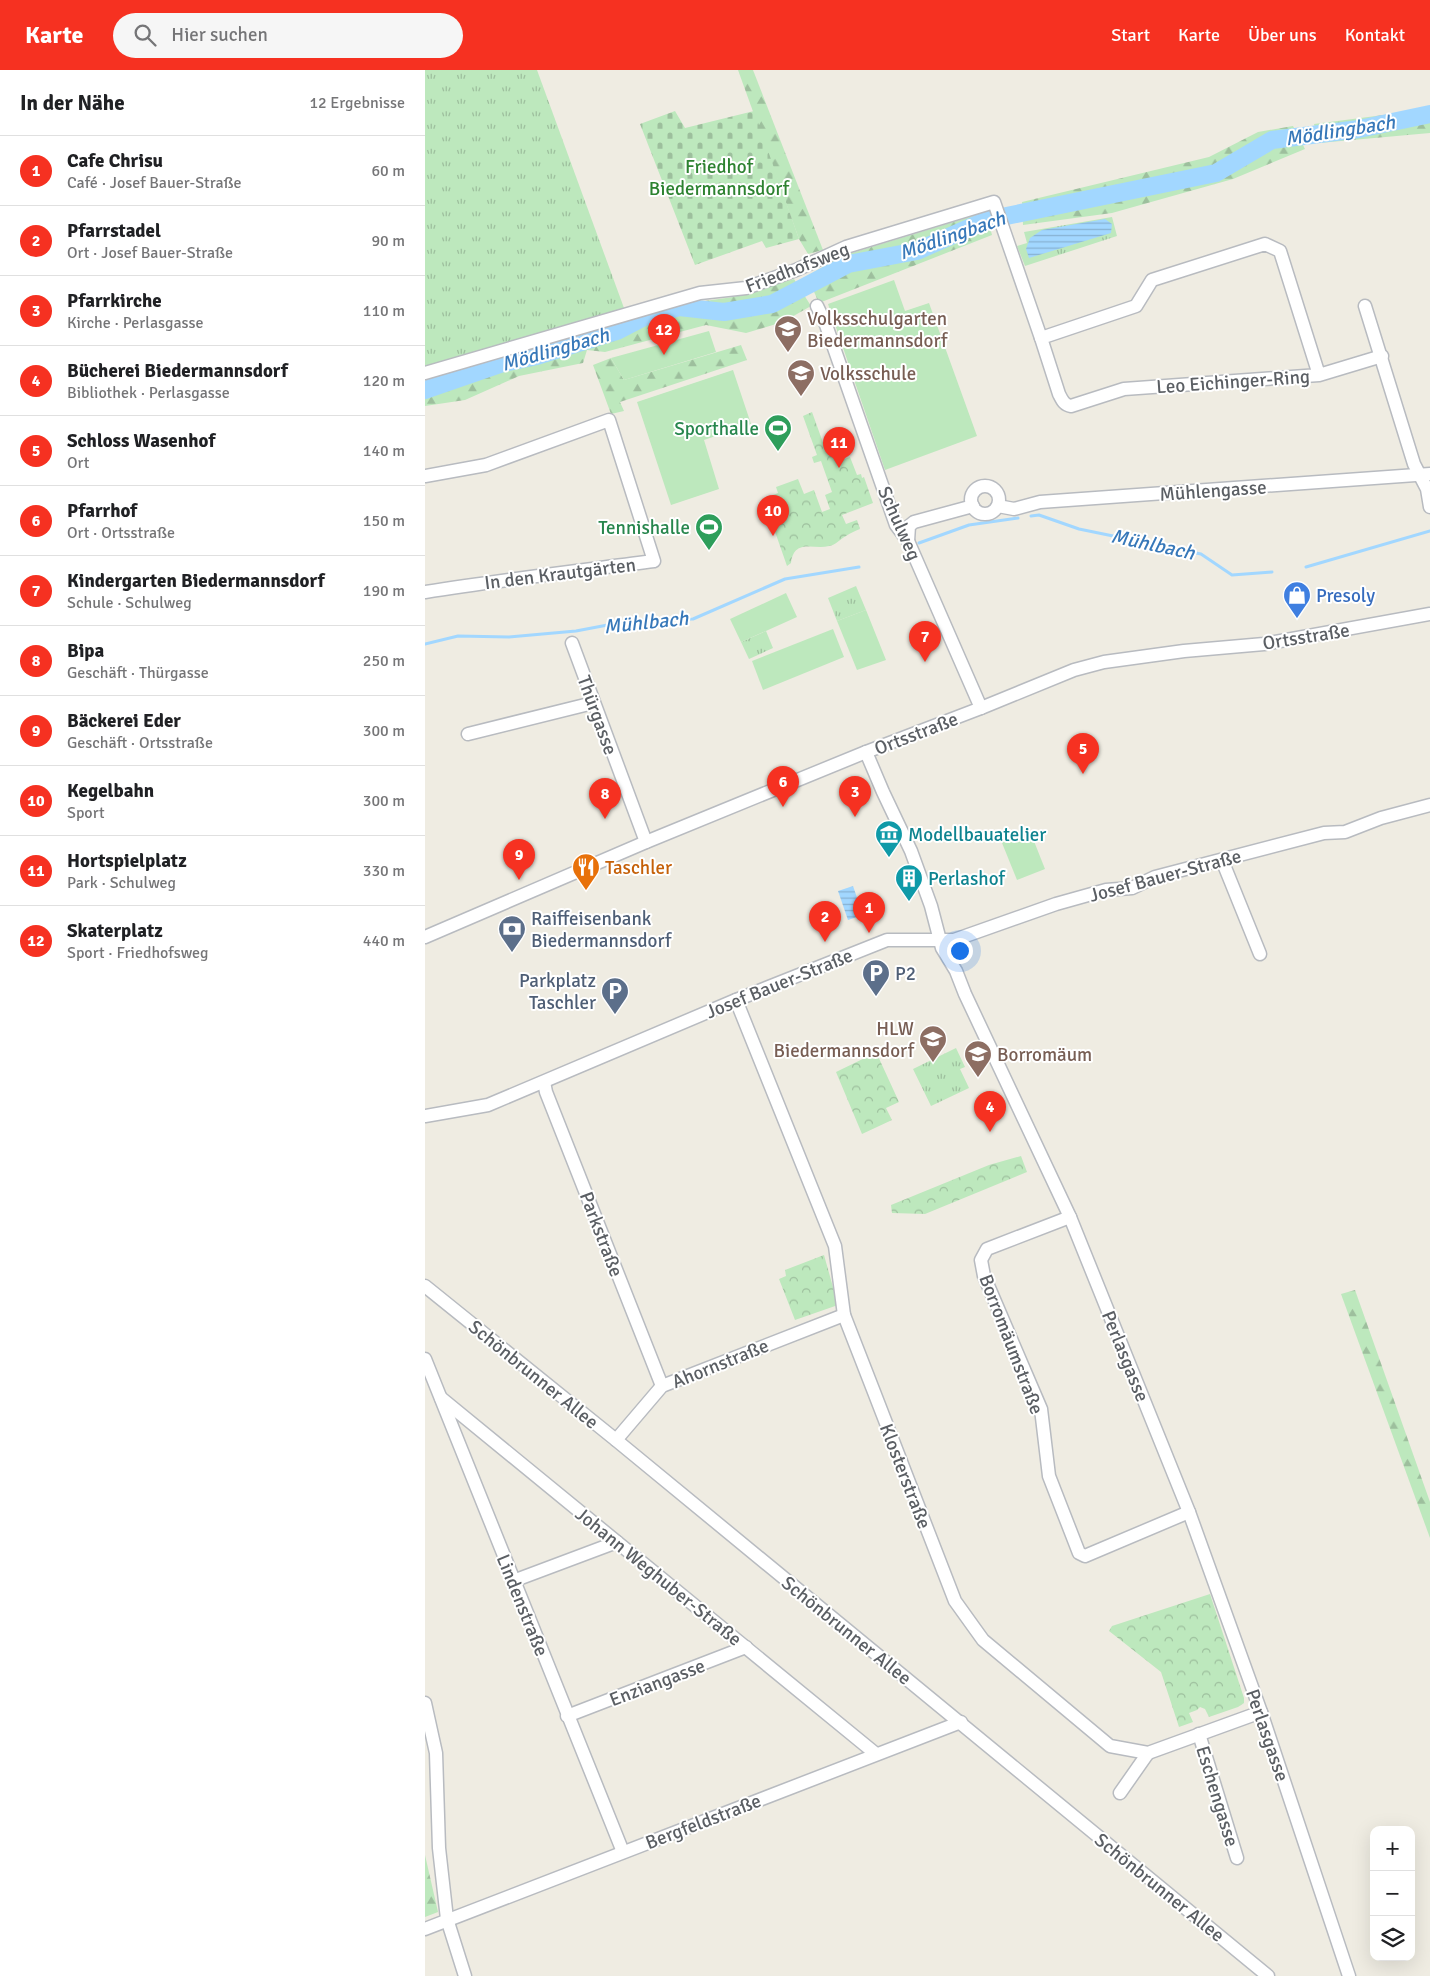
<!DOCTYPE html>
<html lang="de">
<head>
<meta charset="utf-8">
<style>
	:root { --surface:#fff; --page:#f6f6f6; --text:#202124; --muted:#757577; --line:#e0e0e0; --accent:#f63121 }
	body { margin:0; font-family:Signika,sans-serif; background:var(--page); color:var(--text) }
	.controls { position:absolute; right:15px; bottom:15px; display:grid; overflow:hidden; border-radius:10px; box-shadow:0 5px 20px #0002 }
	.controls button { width:45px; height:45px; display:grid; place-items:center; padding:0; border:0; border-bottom:1px solid var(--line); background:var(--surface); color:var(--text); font:25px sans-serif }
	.you { position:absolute; left:534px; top:880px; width:18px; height:18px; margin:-12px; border:4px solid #fff; border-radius:50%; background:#1a73e8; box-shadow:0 0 0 8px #1a73e833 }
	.badge { display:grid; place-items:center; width:32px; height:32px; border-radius:50%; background:var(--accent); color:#fff; font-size:16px; font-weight:700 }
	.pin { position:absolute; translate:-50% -41px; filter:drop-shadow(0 1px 2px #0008) }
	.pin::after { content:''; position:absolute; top:26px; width:18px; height:15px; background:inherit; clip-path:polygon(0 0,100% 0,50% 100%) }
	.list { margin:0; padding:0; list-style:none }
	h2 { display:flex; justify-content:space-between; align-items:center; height:65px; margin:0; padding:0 20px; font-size:21px }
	h2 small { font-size:16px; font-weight:400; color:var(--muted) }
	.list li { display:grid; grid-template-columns:32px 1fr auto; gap:15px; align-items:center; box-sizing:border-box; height:70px; padding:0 20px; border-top:1px solid var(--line) }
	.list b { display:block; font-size:19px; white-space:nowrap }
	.list p { margin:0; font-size:16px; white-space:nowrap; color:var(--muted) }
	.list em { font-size:16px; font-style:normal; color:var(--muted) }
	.icon { flex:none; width:28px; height:28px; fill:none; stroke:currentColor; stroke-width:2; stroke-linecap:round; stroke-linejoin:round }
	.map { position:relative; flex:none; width:1005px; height:1906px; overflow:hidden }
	header { display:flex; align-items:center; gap:30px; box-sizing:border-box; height:70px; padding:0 25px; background:var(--accent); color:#fff }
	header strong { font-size:24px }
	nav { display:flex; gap:28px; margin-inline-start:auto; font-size:18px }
	.search { width:350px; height:45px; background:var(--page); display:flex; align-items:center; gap:12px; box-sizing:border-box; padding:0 18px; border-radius:28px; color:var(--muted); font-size:19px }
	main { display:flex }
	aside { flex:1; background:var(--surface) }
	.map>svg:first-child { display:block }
	.grass { fill:url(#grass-tufts) }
	.forest { fill:url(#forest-firs) }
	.cemetery { fill:url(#cemetery-stones) }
	.park { fill:url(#park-crowns) }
	.pitch { fill:#bde8bd }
	.water { fill:url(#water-rules) }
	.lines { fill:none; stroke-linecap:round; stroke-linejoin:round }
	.stream { stroke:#a2d7ff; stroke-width:3 }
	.river { stroke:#a2d7ff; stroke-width:18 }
	.minor-casing { stroke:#b8bbc0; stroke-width:15 }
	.minor { stroke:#fff; stroke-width:12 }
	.labels { text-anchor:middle; stroke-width:4; stroke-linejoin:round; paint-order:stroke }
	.park-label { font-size:19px; fill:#2d8230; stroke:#fff }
	.street-label { font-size:19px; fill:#5b5f64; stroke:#fff }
	.education-label { font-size:19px; fill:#785e54; stroke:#fff; text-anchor:start }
	.leisure-label { font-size:19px; fill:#27864d; stroke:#fff; text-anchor:end }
	.shop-label { font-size:19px; fill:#366cbe; stroke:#fff; text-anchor:start }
	.culture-label { font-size:19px; fill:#0d838f; stroke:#fff; text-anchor:start }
	.food-label { font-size:19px; fill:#c56008; stroke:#fff; text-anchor:start }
	.service-label { font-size:19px; fill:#4e5e75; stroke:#fff; text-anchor:start }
	.water-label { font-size:20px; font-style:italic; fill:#3778b9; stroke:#fff }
</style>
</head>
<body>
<header>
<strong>Karte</strong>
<div class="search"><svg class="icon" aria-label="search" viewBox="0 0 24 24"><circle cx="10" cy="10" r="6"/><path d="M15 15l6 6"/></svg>Hier suchen</div>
<nav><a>Start</a><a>Karte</a><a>Über uns</a><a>Kontakt</a></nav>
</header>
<main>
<aside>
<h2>In der Nähe<small>12 Ergebnisse</small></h2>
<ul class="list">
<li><span class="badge">1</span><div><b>Cafe Chrisu</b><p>Café · Josef Bauer-Straße</p></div><em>60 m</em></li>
<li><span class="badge">2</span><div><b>Pfarrstadel</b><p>Ort · Josef Bauer-Straße</p></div><em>90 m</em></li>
<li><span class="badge">3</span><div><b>Pfarrkirche</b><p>Kirche · Perlasgasse</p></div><em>110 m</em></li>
<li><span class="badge">4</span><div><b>Bücherei Biedermannsdorf</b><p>Bibliothek · Perlasgasse</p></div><em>120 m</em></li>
<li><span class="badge">5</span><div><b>Schloss Wasenhof</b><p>Ort</p></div><em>140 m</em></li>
<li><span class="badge">6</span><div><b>Pfarrhof</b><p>Ort · Ortsstraße</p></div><em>150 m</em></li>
<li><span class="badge">7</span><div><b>Kindergarten Biedermannsdorf</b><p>Schule · Schulweg</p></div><em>190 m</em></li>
<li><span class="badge">8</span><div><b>Bipa</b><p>Geschäft · Thürgasse</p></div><em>250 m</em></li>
<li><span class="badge">9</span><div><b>Bäckerei Eder</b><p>Geschäft · Ortsstraße</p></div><em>300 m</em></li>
<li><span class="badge">10</span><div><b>Kegelbahn</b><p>Sport</p></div><em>300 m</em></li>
<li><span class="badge">11</span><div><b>Hortspielplatz</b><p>Park · Schulweg</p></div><em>330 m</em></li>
<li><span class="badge">12</span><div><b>Skaterplatz</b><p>Sport · Friedhofsweg</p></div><em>440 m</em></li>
</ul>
</aside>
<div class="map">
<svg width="1005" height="1906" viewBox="0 0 1005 1906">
	<defs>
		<pattern id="grass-tufts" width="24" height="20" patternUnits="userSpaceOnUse" patternTransform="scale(1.25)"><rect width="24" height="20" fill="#bde8bd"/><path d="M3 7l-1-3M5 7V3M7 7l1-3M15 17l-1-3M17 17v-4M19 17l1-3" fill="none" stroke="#9dbf9d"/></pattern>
		<pattern id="forest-firs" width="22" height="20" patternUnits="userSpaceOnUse" patternTransform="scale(1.25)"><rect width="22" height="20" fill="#bde8bd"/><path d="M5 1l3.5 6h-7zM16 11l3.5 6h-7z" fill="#9dbf9d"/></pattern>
		<pattern id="cemetery-stones" width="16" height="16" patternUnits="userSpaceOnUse" patternTransform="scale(1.25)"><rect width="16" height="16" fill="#bde8bd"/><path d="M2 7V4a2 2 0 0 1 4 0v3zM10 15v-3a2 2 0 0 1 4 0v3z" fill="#9dbf9d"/></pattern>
		<pattern id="park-crowns" width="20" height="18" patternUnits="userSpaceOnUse" patternTransform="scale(1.25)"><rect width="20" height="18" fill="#bde8bd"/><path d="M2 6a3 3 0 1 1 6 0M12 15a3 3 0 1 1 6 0" fill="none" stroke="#9dbf9d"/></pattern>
		<pattern id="water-rules" width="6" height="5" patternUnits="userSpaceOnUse" patternTransform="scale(1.25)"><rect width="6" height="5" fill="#a2d7ff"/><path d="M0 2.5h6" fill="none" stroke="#87b2d2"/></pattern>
	</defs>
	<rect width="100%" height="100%" fill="#efece2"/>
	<g class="grass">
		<path d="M 0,0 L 112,0 L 199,238 L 0,299 Z"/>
		<path d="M 687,147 L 692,166 L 600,196 L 592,176 L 602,173 L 599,162 Z"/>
		<path d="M 431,516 L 441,540 L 412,551 L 403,528 Z"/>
		<path d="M 341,561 L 348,578 L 324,589 L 316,572 Z"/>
		<path d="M 531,978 L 540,997 L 535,999 L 544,1018 L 506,1036 L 488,999 Z"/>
	</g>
	<g class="forest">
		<path d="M 313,0 L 328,0 L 398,180 L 383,184 L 374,169 Z"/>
		<path d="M 1005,39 L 1005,63 L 894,73 L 889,54 Z"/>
		<path d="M 868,56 L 880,79 L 808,109 L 687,143 L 598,155 L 597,132 L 784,87 L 833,62 Z"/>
		<path d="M 561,142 L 567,165 L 394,233 L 382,206 L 417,186 Z"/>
		<path d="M 369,209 L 386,236 L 358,252 L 321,263 L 281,255 L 180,282 L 162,280 L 158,293 L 94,306 L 40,330 L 0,336 L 0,311 L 56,295 L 251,235 L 308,227 Z"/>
		<path d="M 316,275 L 322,290 L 195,332 L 199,341 L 186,344 L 168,295 L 186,288 L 199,310 Z"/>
		<path d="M 930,1220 L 1005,1432 L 1005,1468 L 916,1224 Z"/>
		<path d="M 0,1785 L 13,1842 L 0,1847 Z"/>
	</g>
	<path class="cemetery" d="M 250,41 L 260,58 L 329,41 L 374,169 L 341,178 L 337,171 L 270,195 L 215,54 Z"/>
	<g class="park">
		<path d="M 387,342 L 401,381 L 413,377 L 417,390 L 425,387 L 432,405 L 436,404 L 437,408 L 439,407 L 448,433 L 417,445 L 421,454 L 432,450 L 435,459 C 430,461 425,463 421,466 C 415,469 411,475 404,476 C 389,480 369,468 366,493 L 362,496 L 341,436 L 351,433 L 348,425 L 353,423 L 351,417 L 373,409 L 379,424 L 389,420 L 397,442 L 405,439 L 400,425 L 407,422 L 396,391 L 389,393 L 387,387 L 392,385 L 378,346 Z"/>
		<path d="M 448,984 L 452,984 L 474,1032 L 461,1038 L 467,1050 L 437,1064 L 411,1002 Z"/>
		<path d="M 596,1086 L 602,1102 L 500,1144 L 467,1143 L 466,1135 L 564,1095 Z"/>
		<path d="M 399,1185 L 413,1235 L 370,1250 L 354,1209 L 361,1206 L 360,1200 Z"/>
		<path d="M 785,1524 L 819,1628 L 819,1633 L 813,1637 L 784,1647 L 780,1639 L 775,1637 L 772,1640 L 764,1643 L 768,1652 L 754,1657 L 736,1602 L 684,1561 L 687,1556 Z"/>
	</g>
	<g class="pitch">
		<path d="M 469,210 L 480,241 L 504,233 L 552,366 L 460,400 L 403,234 Z"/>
		<path d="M 284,261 L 291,282 L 199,310 L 186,288 Z"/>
		<path d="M 308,300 L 326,354 L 279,370 L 294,419 L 246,435 L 212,332 Z"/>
		<path d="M 361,523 L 372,547 L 316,572 L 305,549 Z"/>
		<path d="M 441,540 L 461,590 L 432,600 L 412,551 Z"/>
		<path d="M 408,559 L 419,587 L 338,620 L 327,591 Z"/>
		<path d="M 603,756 L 620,799 L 592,810 L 575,768 Z"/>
	</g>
	<g class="water">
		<path d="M 680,149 L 687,154 L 686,163 L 604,188 L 601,179 L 605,168 L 617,160 Z"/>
		<path d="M 428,816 L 438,845 L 423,850 L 413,821 Z"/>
	</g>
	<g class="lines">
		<g class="stream">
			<path d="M 606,446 L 614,445 L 654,459 L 776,484 L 807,505 L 847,502"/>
			<path d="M 494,473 L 544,455 L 593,448"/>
			<path d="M 881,497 L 1005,461"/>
			<path d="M 0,574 L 33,566 L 84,567 L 151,561 L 209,550 L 268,549 L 360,509 L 434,497"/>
		</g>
		<path class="river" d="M 0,320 L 78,293 L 112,286 L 192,261 L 219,247 L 254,237 L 299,242 L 347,234 L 423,194 L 492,181 L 562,150 L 791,103 L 847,70 L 934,59 L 1005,44"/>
		<g class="minor-casing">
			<g id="minor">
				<path d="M 392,236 L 401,255 L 471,455 L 483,471 L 556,638"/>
				<path d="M 940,236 L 989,394 L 1002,419 L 1005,437"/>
				<path d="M 0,303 L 275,223 L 321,218 L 371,200 L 421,177 L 569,132 L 616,268"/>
				<path d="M 894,305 L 855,181 L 840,174 L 727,210 L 711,236 L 616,268 L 634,324 C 637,330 639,335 646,336 L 699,319 L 894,305 L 957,286"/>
				<path d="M 0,406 L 61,395 L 184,350 L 229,491 C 152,501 76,510 0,522"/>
				<circle cx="560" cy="430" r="14"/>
				<path d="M 573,436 L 589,439 L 615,432 L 1005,404"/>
				<path d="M 483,471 L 484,456 L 489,452 L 548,436"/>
				<path d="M 147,573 L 221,772"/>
				<path d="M 43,664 L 168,633"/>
				<path d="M 441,682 L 458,722 L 486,781 L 506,836 L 517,878 L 531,901 L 540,924 L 645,1147 L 764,1442 L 836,1642 L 924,1906"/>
				<path d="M 797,790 L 835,884"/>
				<path d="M 0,867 L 221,772 L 441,682 L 556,638 L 649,600 L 679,592 L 759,581 L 839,574 L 1005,544"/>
				<path d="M 311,930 L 410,1176 L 419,1245 L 449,1322 L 530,1531 L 558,1570 L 685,1676 L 723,1683 L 836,1642"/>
				<path d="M 119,1012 L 121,1022 L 237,1316"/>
				<path d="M 0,1046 L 63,1035 L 311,930 L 462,870 L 529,870 L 631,834 L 681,820 L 707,818 L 730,807 L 899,763 L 920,762 L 956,748 L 1005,735"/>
				<path d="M 645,1147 L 562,1179 L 556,1190 L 559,1206 L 616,1339 L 624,1406 L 654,1483 L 660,1486 L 764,1442"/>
				<path d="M 0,1216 L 191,1370 L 843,1906"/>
				<path d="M 0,1289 L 198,1782"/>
				<path d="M 16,1328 L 451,1684"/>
				<path d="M 191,1370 L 237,1316 L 419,1245"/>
				<path d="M 88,1511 L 192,1472"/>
				<path d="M 0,1633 L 11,1683 L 14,1778 L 22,1849 L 40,1906"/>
				<path d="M 142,1646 L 321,1577"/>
				<path d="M 774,1664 L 812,1788"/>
				<path d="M 695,1723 L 723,1683"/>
				<path d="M 0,1859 L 536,1652"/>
			</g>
		</g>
		<use href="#minor" class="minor"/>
	</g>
	<defs>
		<g id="school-pin" transform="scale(1.4375)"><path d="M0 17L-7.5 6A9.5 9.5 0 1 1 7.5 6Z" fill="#8d6e63" stroke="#fff"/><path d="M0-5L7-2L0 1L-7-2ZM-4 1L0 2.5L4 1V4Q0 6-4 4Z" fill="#fff"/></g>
		<g id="stadium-pin" transform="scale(1.4375)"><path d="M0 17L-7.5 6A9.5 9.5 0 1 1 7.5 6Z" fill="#2e9e5b" stroke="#fff"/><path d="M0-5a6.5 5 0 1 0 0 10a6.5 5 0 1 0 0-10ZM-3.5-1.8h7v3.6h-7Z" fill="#fff"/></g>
		<g id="shop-pin" transform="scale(1.4375)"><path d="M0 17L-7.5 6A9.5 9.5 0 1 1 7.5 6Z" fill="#3f7fe0" stroke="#fff"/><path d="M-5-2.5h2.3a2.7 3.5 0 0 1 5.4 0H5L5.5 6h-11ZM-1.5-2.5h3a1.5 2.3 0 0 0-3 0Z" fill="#fff"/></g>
		<g id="museum-pin" transform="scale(1.4375)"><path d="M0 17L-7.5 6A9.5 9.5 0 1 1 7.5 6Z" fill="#0f9aa8" stroke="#fff"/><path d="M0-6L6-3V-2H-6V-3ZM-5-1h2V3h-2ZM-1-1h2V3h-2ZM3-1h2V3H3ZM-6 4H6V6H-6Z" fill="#fff"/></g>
		<g id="restaurant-pin" transform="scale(1.4375)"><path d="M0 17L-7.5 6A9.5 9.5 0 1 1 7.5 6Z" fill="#e8710a" stroke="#fff"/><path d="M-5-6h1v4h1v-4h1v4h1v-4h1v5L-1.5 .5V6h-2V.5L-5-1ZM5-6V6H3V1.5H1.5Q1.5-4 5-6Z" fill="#fff"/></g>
		<g id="building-pin" transform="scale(1.4375)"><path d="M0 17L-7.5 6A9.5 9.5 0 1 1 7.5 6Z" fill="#0f9aa8" stroke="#fff"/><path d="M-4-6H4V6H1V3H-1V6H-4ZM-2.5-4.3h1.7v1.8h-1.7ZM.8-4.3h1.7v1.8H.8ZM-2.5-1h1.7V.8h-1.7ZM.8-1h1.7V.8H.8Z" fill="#fff"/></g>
		<g id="bank-pin" transform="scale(1.4375)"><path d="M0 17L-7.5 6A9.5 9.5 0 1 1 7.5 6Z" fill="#5c6f8a" stroke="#fff"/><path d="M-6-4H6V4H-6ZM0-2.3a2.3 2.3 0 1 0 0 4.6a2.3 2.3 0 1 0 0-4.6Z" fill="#fff"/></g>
		<g id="parking-pin" transform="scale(1.4375)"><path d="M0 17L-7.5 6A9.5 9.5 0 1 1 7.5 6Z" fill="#5c6f8a" stroke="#fff"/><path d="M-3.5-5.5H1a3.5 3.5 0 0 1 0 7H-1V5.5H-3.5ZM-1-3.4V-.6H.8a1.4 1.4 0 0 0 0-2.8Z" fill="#fff"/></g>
	</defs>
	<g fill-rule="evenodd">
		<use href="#school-pin" x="363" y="259"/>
		<use href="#school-pin" x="376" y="303"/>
		<use href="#stadium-pin" x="353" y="358"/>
		<use href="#stadium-pin" x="284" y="457"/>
		<use href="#shop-pin" x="872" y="525"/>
		<use href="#museum-pin" x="464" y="764"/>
		<use href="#restaurant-pin" x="161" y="797"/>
		<use href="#building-pin" x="484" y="808"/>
		<use href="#bank-pin" x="87" y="859"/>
		<use href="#parking-pin" x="451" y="903"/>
		<use href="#parking-pin" x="190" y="921"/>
		<use href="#school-pin" x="508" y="969"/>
		<use href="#school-pin" x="553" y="984"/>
	</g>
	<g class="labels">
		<g class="park-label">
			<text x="294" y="103">Friedhof<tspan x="294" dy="22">Biedermannsdorf</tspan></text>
		</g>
		<g class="street-label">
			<text transform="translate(372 197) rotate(-21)" y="7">Friedhofsweg</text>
			<text transform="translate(808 311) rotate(-4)" y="7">Leo Eichinger-Ring</text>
			<text transform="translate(788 420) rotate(-4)" y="7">Mühlengasse</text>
			<text transform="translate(475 453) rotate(66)" y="7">Schulweg</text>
			<text transform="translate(135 503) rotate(-7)" y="7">In den Krautgärten</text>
			<text transform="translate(881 566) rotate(-9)" y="7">Ortsstraße</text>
			<text transform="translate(173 645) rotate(70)" y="7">Thürgasse</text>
			<text transform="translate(491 663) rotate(-21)" y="7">Ortsstraße</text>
			<text transform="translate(740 805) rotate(-15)" y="7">Josef Bauer-Straße</text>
			<text transform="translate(354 913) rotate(-22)" y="7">Josef Bauer-Straße</text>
			<text transform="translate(177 1164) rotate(69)" y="7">Parkstraße</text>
			<text transform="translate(587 1274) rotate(69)" y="7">Borromäumstraße</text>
			<text transform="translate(701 1286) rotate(68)" y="7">Perlasgasse</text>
			<text transform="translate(295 1293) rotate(-22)" y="7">Ahornstraße</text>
			<text transform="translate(109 1304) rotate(39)" y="7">Schönbrunner Allee</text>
			<text transform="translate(481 1406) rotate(69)" y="7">Klosterstraße</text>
			<text transform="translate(234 1506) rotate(39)" y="7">Johann Weghuber-Straße</text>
			<text transform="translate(98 1535) rotate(68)" y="7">Lindenstraße</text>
			<text transform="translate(422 1560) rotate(39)" y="7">Schönbrunner Allee</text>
			<text transform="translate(232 1612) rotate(-21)" y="7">Enziangasse</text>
			<text transform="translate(843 1665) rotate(71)" y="7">Perlasgasse</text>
			<text transform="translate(793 1726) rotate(73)" y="7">Eschengasse</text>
			<text transform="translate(278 1751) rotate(-21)" y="7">Bergfeldstraße</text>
			<text transform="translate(735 1817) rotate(39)" y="7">Schönbrunner Allee</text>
		</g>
		<g class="education-label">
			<text x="382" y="255">Volksschulgarten<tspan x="382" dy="22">Biedermannsdorf</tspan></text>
			<text x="395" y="310">Volksschule</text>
			<text x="489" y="965" text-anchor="end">HLW<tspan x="489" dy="22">Biedermannsdorf</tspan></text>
			<text x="572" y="991">Borromäum</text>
		</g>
		<g class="leisure-label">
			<text x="334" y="365">Sporthalle</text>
			<text x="265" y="464">Tennishalle</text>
		</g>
		<g class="shop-label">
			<text x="891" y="532">Presoly</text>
		</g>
		<g class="culture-label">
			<text x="483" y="771">Modellbauatelier</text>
			<text x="503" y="815">Perlashof</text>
		</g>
		<g class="food-label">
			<text x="180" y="804">Taschler</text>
		</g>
		<g class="service-label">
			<text x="106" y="855">Raiffeisenbank<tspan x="106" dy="22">Biedermannsdorf</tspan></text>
			<text x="470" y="910">P2</text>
			<text x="171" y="917" text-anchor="end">Parkplatz<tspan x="171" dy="22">Taschler</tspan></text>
		</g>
		<g class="water-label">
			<text transform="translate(915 60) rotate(-9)" y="7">Mödlingbach</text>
			<text transform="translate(527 165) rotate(-19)" y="7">Mödlingbach</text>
			<text transform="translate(130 279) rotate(-16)" y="7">Mödlingbach</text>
			<text transform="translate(728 474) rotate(12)" y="7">Mühlbach</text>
			<text transform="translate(221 552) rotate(-6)" y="7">Mühlbach</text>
		</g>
	</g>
</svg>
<div class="controls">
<button>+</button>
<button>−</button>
<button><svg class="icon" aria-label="layers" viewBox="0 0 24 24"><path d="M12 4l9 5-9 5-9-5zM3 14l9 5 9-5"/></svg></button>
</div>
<div class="you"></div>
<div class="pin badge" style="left:444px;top:863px">1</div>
<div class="pin badge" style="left:400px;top:872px">2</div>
<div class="pin badge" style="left:430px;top:747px">3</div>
<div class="pin badge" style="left:565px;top:1062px">4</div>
<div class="pin badge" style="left:658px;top:704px">5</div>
<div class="pin badge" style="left:358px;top:737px">6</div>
<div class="pin badge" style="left:500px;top:592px">7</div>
<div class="pin badge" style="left:180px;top:749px">8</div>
<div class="pin badge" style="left:94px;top:810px">9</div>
<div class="pin badge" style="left:348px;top:466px">10</div>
<div class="pin badge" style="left:414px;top:398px">11</div>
<div class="pin badge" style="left:239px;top:285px">12</div>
</div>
</main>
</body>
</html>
